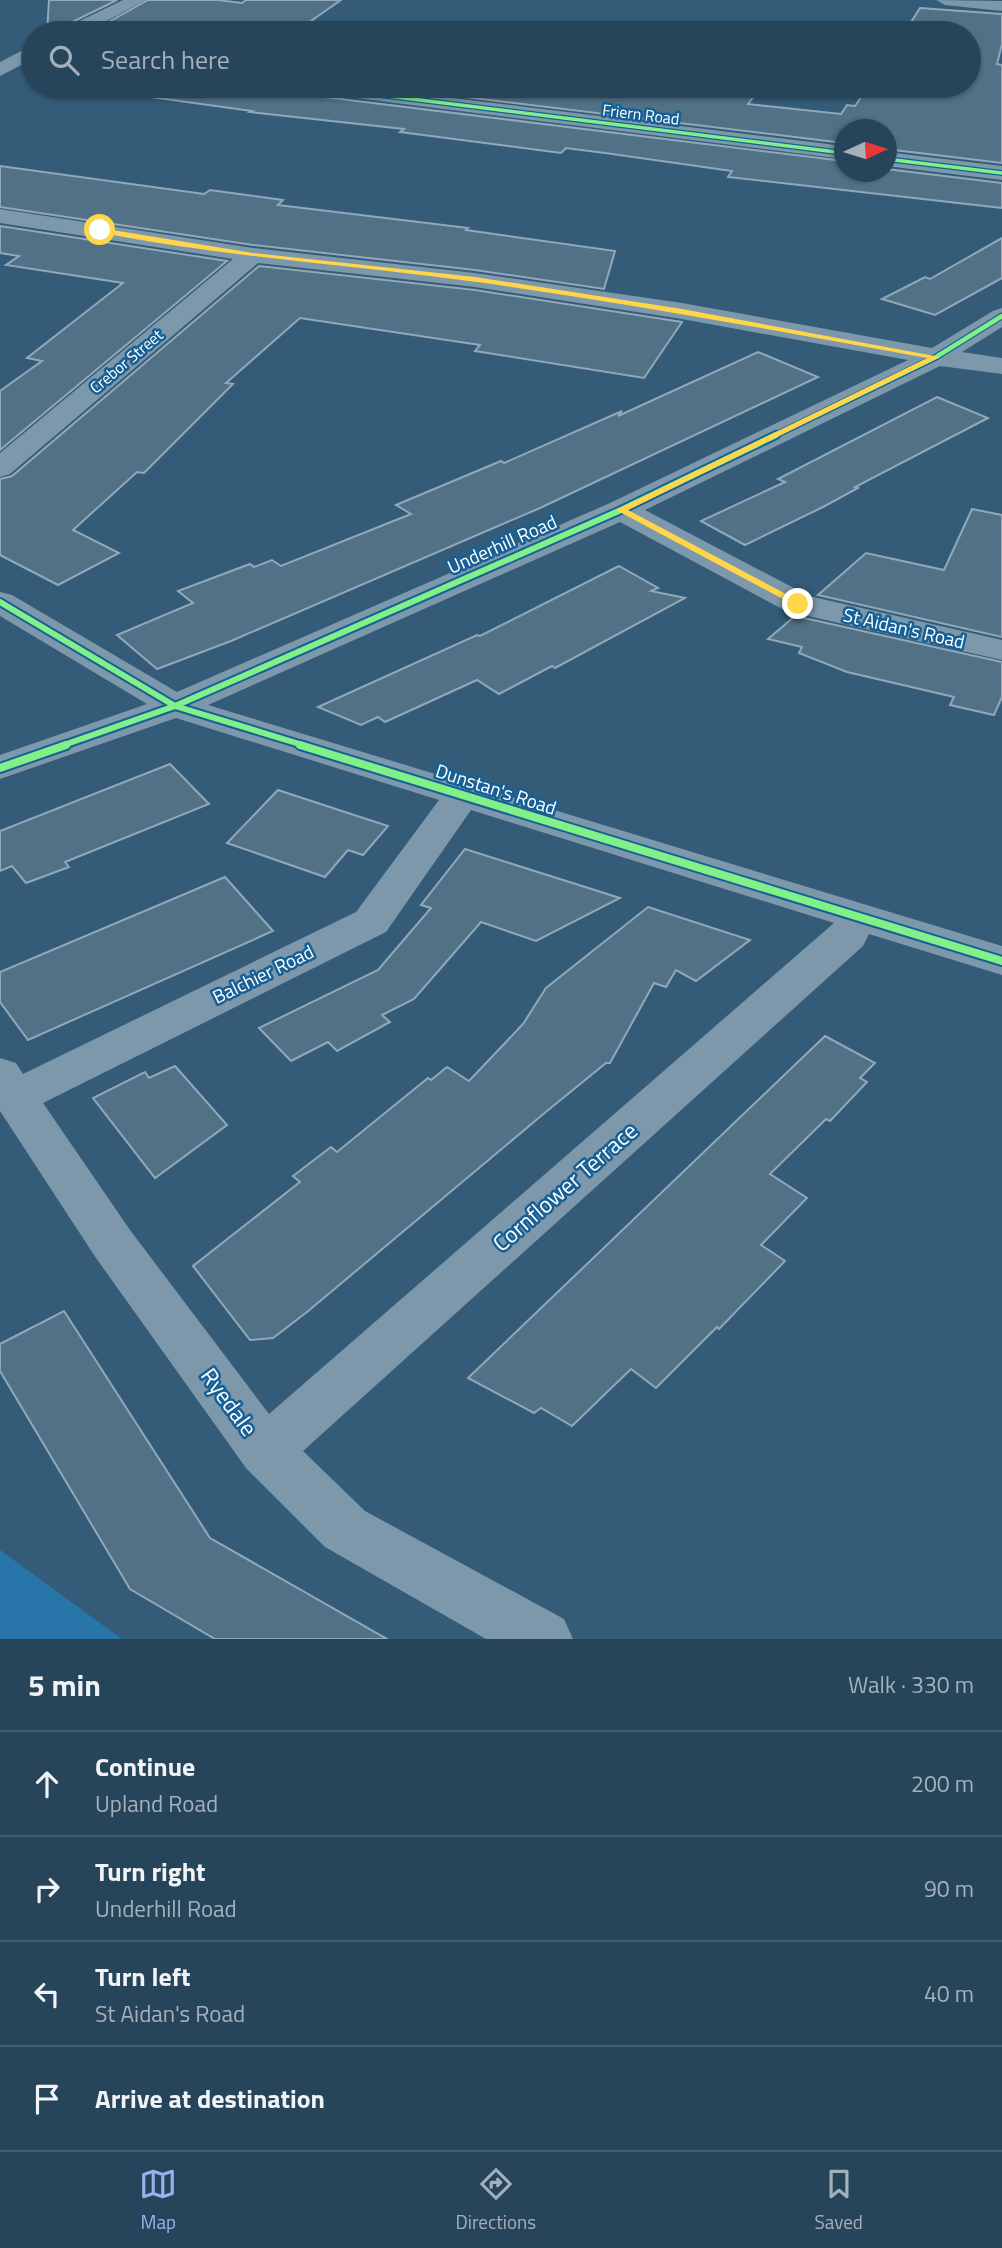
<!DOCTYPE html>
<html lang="en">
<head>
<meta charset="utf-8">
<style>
	:root { --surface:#27455a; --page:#334f63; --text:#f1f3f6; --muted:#a4b1bb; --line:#435d70; --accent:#95b2f1 }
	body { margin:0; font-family:"Titillium Web",sans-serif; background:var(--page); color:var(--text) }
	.compass { position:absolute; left:834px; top:119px; width:63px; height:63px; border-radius:50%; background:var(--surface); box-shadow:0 2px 5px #0004; rotate:86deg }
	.stop { position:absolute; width:21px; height:21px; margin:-16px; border:5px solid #ffd54a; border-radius:50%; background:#fff }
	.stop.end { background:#ffd54a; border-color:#fff; box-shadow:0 2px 7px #0008 }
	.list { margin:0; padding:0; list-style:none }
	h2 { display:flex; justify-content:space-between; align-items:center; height:91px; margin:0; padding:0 28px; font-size:30px }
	h2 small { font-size:23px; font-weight:400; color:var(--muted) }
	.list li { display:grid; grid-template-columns:46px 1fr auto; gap:21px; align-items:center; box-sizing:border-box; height:105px; padding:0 28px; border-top:2px solid var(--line) }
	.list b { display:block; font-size:26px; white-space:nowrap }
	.list p { margin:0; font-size:23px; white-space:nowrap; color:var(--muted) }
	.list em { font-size:23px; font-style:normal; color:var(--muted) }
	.icon { flex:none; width:38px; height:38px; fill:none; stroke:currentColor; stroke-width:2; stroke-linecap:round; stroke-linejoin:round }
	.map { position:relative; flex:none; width:1002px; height:1639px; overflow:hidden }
	.search { position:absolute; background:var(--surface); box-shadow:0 2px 5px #0004; left:21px; right:21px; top:21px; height:77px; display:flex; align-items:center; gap:18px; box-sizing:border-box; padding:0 24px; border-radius:38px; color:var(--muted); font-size:26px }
	.sheet { height:511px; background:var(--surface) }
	nav { display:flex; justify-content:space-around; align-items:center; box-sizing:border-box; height:98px; border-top:2px solid var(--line); background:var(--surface); font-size:19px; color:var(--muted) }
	nav a { display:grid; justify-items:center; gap:4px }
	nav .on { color:var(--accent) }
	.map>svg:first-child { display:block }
	.green { fill:#2875a9 }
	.building { fill:#517187; stroke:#92a8b8; stroke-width:2 }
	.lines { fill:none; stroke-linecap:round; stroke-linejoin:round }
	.minor { fill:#7d98ab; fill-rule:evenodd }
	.major { fill:#7b97a9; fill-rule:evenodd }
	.cycleway-far3-casing { stroke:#176095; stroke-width:6 }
	.cycleway-far2-casing { stroke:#176095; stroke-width:7 }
	.cycleway-far1-casing { stroke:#176095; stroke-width:10 }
	.cycleway-casing { stroke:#176095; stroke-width:12 }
	.cycleway-far3 { stroke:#82f089; stroke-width:3.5 }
	.cycleway-far2 { stroke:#82f089; stroke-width:4.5 }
	.cycleway-far1 { stroke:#82f089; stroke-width:6 }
	.cycleway { stroke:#82f089; stroke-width:8 }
	.route { fill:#ffd54a }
	.labels { text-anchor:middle; stroke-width:5; stroke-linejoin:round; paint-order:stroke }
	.far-street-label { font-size:16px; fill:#fff; stroke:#176095 }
	.street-label { font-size:19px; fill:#fff; stroke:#176095 }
	.near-street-label { font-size:23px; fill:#fff; stroke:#176095 }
</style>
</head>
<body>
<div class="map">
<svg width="1002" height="1639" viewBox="0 0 1002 1639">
	<rect width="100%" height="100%" fill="#345c78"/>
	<path class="green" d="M 0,1550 L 122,1639 L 0,1639 Z"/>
	<g class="building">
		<path d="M 49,0 L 117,0 L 62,27 L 58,33 L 47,33 Z"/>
		<path d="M 148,0 L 217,0 L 242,3 L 246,0 L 341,0 L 308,23 L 324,25 L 323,33 L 89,33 Z"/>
		<path d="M 920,8 L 1002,14 L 1002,44 L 997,64 L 1002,65 L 1002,163 L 886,149 L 886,130 L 844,130 L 844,143 L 374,86 L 660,86 L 754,96 L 748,104 L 841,114 L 847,105 L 855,106 L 869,86 L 969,86 L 969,33 L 904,33 Z"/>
		<path d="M 151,86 L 295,86 L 299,92 L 308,95 L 844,161 L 844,172 L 886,172 L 886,169 L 1002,183 L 1002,208 L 728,177 L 732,171 L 605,153 L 566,148 L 561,153 L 400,132 L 404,129 L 250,112 L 252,111 L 150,97 Z"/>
		<path d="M 0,166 L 204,194 L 210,190 L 283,200 L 278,205 L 468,228 L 466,230 L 615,251 L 604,289 L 475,270 L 253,245 L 0,207 Z"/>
		<path d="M 0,226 L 227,261 L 0,450 L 0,391 L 42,361 L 27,358 L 123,283 L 6,265 L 19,256 L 0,253 Z"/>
		<path d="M 1002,238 L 1002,278 L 935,315 L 882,299 L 925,277 L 930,279 Z"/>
		<path d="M 259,266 L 475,290 L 682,322 L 644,378 L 475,351 L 480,345 L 300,318 L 226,383 L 233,384 L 144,473 L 137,472 L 73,530 L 119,553 L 58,585 L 0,555 L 0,479 L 12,476 Z"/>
		<path d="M 758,352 L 818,377 L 540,508 L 231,641 L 157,669 L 117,635 L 193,603 L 178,591 L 250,564 L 254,567 L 272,560 L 281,566 L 411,514 L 396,505 L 501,461 L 504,463 L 622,411 L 618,416 Z"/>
		<path d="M 937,397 L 988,418 L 855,487 L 858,488 L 823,507 L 745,545 L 701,521 L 785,482 L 778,479 Z"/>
		<path d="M 972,509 L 1002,515 L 1002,637 L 818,595 L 866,553 L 944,570 Z"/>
		<path d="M 619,566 L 658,588 L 651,591 L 685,598 L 555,668 L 552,666 L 499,694 L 477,680 L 385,722 L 378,717 L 361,725 L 318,707 L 477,635 L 480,636 Z"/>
		<path d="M 795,616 L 1002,662 L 1002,697 L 994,715 L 950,705 L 954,697 L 847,672 L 799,653 L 802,647 L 768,639 Z"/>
		<path d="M 170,764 L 209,804 L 65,862 L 69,867 L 26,883 L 12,866 L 0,871 L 0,831 Z"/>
		<path d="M 278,790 L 351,814 L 388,826 L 363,855 L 348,850 L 325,877 L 227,843 Z"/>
		<path d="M 465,849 L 620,898 L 536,941 L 481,922 L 414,999 L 382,1015 L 390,1022 L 337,1051 L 328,1042 L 291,1061 L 259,1028 L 378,970 L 431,908 L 421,905 Z"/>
		<path d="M 225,877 L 273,931 L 28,1040 L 0,1002 L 0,972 Z"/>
		<path d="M 648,907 L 750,940 L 696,981 L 676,970 L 666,987 L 654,983 L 610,1063 L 606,1063 L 547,1111 L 307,1312 L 273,1338 L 250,1340 L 193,1266 L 300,1182 L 293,1176 L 331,1147 L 337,1152 L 428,1078 L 431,1080 L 447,1067 L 469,1081 L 523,1024 L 546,988 Z"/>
		<path d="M 825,1036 L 875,1063 L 860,1078 L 867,1082 L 830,1121 L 826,1119 L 770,1174 L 807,1198 L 761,1245 L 785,1261 L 719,1329 L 717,1327 L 656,1388 L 631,1369 L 572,1426 L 541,1408 L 534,1413 L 468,1378 Z"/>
		<path d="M 175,1066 L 227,1125 L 155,1178 L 93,1098 L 145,1072 L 149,1078 Z"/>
		<path d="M 64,1311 L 210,1538 L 387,1639 L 215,1639 L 130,1589 L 0,1371 L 0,1344 Z"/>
	</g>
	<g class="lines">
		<g class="minor">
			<path d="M 123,0 L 146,0 L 84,33 L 61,33 L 63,29 Z"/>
			<path d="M 33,45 L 33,59 L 0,76 L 0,62 Z"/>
			<path d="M 298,86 L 354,86 L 844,146 L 844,159 L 308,92 L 301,90 Z"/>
			<path d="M 886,152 L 1002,166 L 1002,180 L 886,166 Z"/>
			<path d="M 0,209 L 253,248 L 475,273 L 682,303 L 932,348 L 993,311 L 1002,308 L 1002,327 L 962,352 L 1002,358 L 1002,374 L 940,366 L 645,510 L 809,596 L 1002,640 L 1002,660 L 786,611 L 620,522 L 208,705 L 1002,946 L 1002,975 L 869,934 L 863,946 L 303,1451 L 365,1511 L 564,1619 L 573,1639 L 486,1639 L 325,1547 L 246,1468 L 96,1258 L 0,1111 L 0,1058 L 16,1063 L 23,1074 L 356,912 L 439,800 L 176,718 L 0,779 L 0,755 L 147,704 L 0,616 L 0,592 L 12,595 L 177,692 L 610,503 L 908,360 L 682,319 L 475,287 L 258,263 L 10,474 L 0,477 L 0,453 L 233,259 L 0,223 ZM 471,810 L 834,923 L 269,1414 L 130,1230 L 43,1103 L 386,932 Z"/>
		</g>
		<path class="major" d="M 936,0 L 1002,1 L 1002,11 L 945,5 Z"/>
		<g class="cycleway-far3-casing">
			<g id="cycleway-far3">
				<path d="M 308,86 L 844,153"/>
				<path d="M 886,159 L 1002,173"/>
			</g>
		</g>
		<g class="cycleway-far2-casing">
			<path id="cycleway-far2" d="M 772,437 L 936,357 L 1002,316"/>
		</g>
		<g class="cycleway-far1-casing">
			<g id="cycleway-far1">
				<path d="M 0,602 L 175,706 L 306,746"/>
				<path d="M 61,746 L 175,706 L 621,510 L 776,435"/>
			</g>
		</g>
		<g class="cycleway-casing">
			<g id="cycleway">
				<path d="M 300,745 L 1002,961"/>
				<path d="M 0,768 L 66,745"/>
			</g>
		</g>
		<use href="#cycleway-far3" class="cycleway-far3"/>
		<use href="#cycleway-far2" class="cycleway-far2"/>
		<use href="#cycleway-far1" class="cycleway-far1"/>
		<use href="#cycleway" class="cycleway"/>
	</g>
	<path class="route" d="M 100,228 L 253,253 L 475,277 L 682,309 L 940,357 L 628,510 L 801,602 L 803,604 L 798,607 L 616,510 L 927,358 C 778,331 628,303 477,282 C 351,265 223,257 98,232 Z"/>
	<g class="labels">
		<g class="far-street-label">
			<text transform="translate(641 114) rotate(7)" y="6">Friern Road</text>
			<text transform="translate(126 361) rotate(-40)" y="6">Crebor Street</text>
		</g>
		<g class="street-label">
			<text transform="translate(502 544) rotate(-24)" y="7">Underhill Road</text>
			<text transform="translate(904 628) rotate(13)" y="7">St Aidan's Road</text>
			<text transform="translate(496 789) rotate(18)" y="7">Dunstan's Road</text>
			<text transform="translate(263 974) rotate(-26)" y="7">Balchier Road</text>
		</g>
		<g class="near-street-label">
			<text transform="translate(565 1187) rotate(-41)" y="8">Cornflower Terrace</text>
			<text transform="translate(229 1402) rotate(54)" y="8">Ryedale</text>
		</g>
	</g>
</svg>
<svg class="compass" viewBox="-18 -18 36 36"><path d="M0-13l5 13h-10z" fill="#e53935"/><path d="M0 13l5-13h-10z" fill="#a4b1bb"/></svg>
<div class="stop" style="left:100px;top:230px"></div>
<div class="stop end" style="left:798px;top:604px"></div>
<div class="search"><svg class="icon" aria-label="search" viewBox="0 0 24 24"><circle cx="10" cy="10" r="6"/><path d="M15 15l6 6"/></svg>Search here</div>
</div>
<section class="sheet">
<h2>5 min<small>Walk · 330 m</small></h2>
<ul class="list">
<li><svg class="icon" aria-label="ahead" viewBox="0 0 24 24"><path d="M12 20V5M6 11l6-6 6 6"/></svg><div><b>Continue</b><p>Upland Road</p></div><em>200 m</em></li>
<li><svg class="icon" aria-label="right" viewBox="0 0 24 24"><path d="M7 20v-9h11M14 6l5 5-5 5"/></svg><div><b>Turn right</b><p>Underhill Road</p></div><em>90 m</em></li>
<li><svg class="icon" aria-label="left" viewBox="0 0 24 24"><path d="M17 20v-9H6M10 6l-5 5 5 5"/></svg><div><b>Turn left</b><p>St Aidan's Road</p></div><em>40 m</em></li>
<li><svg class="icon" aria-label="arrive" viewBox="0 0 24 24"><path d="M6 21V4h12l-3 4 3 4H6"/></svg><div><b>Arrive at destination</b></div></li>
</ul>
</section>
<nav>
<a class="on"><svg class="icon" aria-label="map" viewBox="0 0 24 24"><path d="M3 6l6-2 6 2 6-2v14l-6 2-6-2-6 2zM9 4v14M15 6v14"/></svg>Map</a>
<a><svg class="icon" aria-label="directions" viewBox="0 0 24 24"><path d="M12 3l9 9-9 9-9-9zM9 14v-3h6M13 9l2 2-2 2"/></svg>Directions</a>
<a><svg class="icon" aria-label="saved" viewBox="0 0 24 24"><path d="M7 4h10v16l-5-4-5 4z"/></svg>Saved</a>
</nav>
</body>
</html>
